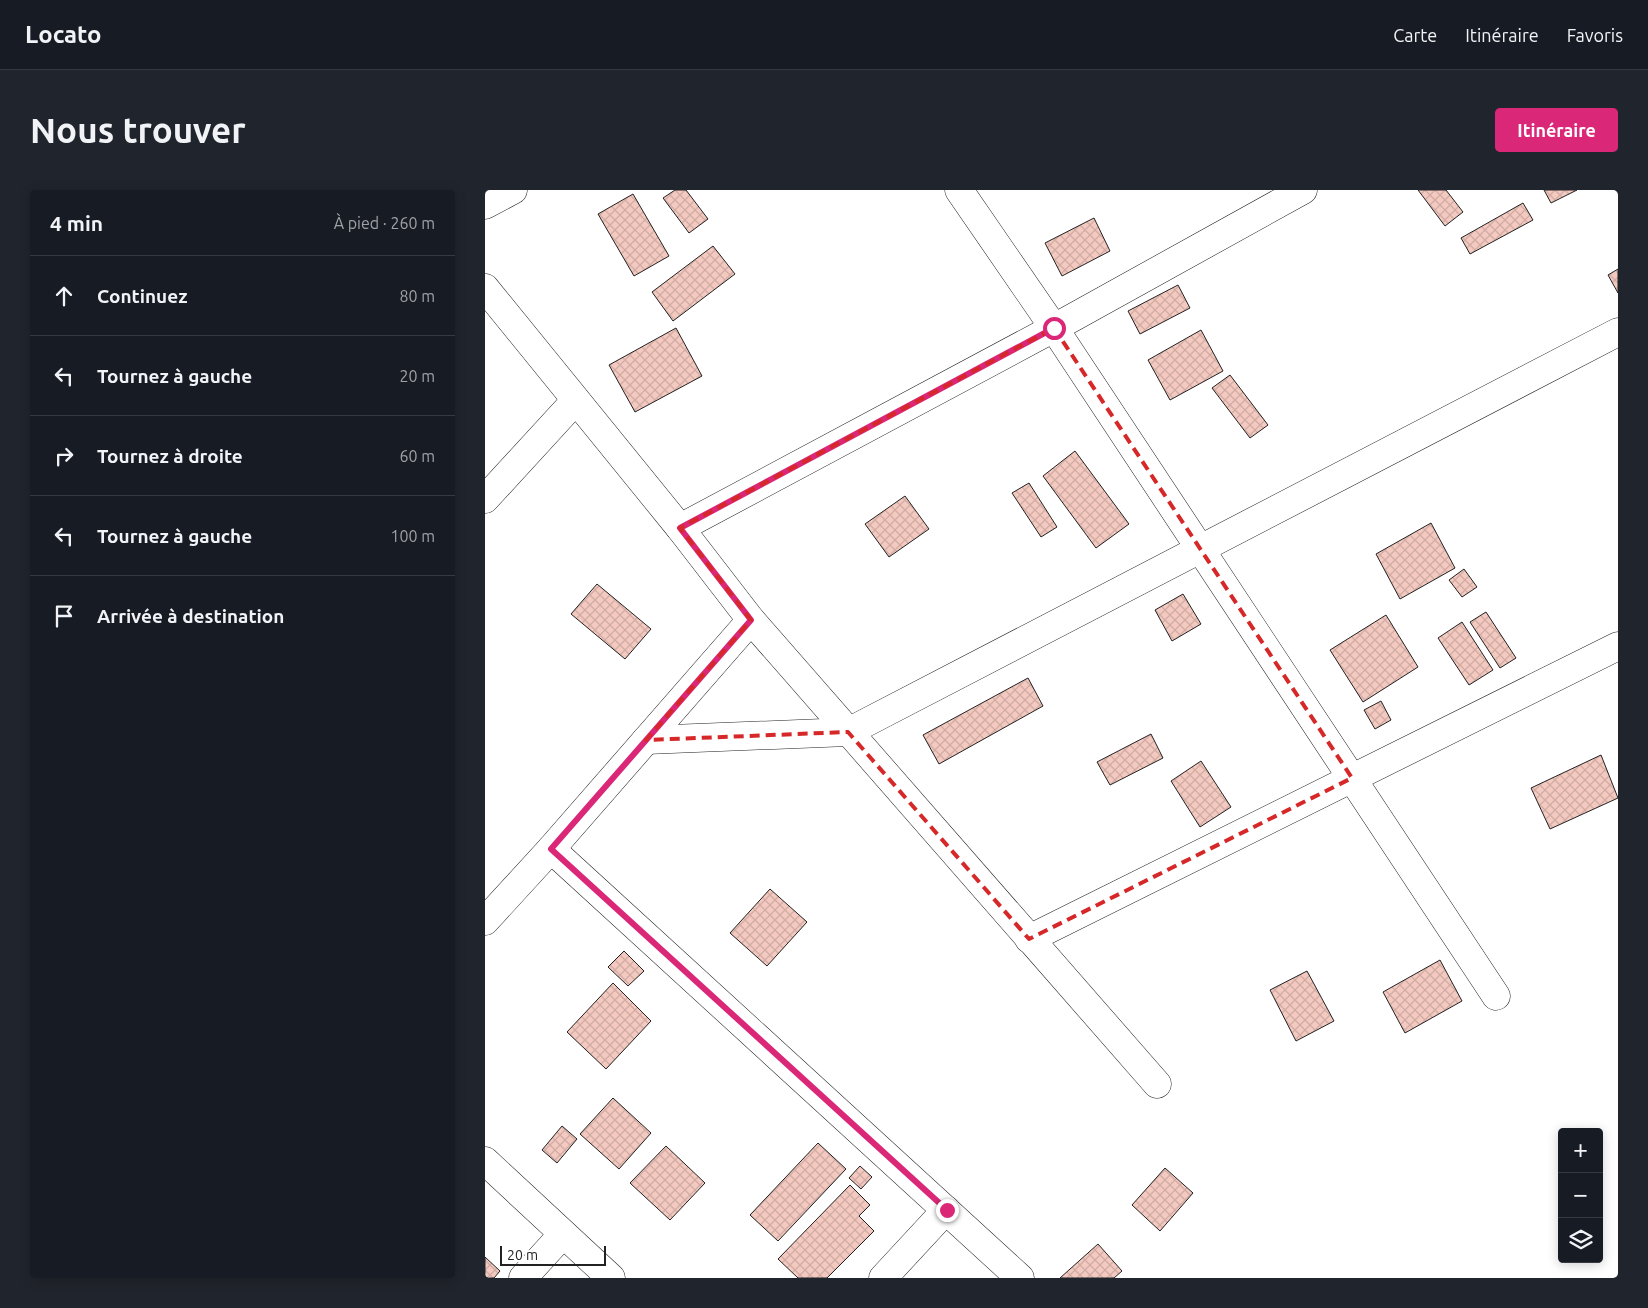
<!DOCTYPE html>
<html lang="fr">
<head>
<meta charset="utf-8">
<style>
	:root { --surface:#171b24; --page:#20242c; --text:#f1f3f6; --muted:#9ea1a6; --line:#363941; --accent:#db2777 }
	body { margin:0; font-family:Ubuntu,sans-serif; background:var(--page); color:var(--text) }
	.controls { position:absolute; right:15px; bottom:15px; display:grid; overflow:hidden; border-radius:5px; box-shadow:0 2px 12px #0003 }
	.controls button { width:45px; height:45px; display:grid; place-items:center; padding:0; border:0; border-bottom:1px solid var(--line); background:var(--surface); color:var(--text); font:25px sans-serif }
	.scale { position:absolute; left:15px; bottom:12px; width:106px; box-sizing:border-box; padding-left:5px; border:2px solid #222; border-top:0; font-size:14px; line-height:18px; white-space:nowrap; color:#222; -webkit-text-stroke:4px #fff; paint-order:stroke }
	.stop { position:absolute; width:15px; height:15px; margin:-11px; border:4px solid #db2777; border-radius:50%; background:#fff }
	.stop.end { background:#db2777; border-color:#fff; box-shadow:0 1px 5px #0008 }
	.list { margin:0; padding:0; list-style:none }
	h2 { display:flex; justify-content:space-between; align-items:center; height:65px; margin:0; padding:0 20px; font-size:21px }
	h2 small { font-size:16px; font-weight:400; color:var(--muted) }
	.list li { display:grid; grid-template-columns:32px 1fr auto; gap:15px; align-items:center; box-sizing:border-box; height:80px; padding:0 20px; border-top:1px solid var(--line) }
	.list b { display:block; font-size:19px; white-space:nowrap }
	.list em { font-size:16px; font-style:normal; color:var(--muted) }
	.icon { flex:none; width:28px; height:28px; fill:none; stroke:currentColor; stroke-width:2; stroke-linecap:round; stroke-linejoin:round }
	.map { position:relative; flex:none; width:1133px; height:1088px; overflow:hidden; border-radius:5px }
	header { display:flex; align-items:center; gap:30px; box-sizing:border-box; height:70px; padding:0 25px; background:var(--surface); border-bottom:1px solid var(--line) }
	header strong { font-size:24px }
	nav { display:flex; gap:28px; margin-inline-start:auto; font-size:18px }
	.intro { display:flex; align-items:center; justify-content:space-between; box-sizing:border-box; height:120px; padding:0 30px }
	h1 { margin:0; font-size:35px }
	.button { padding:12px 22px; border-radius:5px; background:var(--accent); color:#fff; font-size:18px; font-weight:700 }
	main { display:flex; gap:30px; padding:0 30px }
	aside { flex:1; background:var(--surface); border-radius:5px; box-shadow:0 2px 12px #0003 }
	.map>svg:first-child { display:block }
	.building { fill:url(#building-cross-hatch); stroke:#222 }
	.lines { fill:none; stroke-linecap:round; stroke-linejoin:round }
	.street-casing { stroke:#222; stroke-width:29 }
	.street { stroke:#fff; stroke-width:28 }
	.route { stroke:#db2777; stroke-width:6 }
	.marked { fill:none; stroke:#d62828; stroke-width:4; stroke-dasharray:10 6; stroke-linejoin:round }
</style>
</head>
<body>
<header>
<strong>Locato</strong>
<nav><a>Carte</a><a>Itinéraire</a><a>Favoris</a></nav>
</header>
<div class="intro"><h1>Nous trouver</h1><a class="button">Itinéraire</a></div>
<main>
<aside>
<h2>4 min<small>À pied · 260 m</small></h2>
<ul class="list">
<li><svg class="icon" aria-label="ahead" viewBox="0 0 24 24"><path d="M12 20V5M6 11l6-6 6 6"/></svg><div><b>Continuez</b></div><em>80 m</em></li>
<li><svg class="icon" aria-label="left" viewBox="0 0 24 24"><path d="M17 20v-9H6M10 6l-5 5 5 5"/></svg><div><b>Tournez à gauche</b></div><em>20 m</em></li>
<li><svg class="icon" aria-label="right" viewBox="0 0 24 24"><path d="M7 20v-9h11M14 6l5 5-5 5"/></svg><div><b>Tournez à droite</b></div><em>60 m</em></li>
<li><svg class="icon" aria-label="left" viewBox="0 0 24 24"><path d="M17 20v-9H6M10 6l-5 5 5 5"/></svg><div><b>Tournez à gauche</b></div><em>100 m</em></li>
<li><svg class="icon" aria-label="arrive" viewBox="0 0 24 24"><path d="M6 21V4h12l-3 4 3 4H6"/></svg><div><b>Arrivée à destination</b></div></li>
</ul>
</aside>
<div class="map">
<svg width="1133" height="1088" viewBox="0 0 1133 1088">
	<defs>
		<pattern id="building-cross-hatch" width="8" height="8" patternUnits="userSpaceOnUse" patternTransform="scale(1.25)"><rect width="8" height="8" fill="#f3c9c0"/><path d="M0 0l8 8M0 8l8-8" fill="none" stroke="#d0aca5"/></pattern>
	</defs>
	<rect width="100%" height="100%" fill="#fff"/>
	<g class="building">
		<path d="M 190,0 L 201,0 L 223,29 L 204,43 L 178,8 Z"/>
		<path d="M 933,0 L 961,0 L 978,22 L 960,36 Z"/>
		<path d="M 1059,0 L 1092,0 L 1066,13 Z"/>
		<path d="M 148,4 L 184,66 L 149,86 L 113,24 Z"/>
		<path d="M 1038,13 L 1048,30 L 985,64 L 976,48 Z"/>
		<path d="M 609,28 L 625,61 L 577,86 L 560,53 Z"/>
		<path d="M 228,56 L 250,84 L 188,131 L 167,102 Z"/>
		<path d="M 1133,79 L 1133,103 L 1123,85 Z"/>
		<path d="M 693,95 L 705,118 L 655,144 L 643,121 Z"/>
		<path d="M 191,138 L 217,186 L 150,222 L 124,175 Z"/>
		<path d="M 716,140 L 738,181 L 685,210 L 663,170 Z"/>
		<path d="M 745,185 L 783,235 L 765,248 L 727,198 Z"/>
		<path d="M 590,261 L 644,334 L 611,358 L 558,286 Z"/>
		<path d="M 544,293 L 572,337 L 556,347 L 527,303 Z"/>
		<path d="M 420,306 L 444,339 L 404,367 L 380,334 Z"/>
		<path d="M 946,333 L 970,378 L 915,409 L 891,364 Z"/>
		<path d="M 979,379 L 992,397 L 977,407 L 964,390 Z"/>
		<path d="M 112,394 L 166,439 L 140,469 L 86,424 Z"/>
		<path d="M 698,404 L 716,434 L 687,451 L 670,420 Z"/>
		<path d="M 1001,422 L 1031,468 L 1015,478 L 985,432 Z"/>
		<path d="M 901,425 L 933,477 L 878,512 L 845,460 Z"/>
		<path d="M 977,432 L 1008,480 L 984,495 L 953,448 Z"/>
		<path d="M 543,488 L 558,516 L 454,574 L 438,545 Z"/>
		<path d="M 896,511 L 906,530 L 890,539 L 879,520 Z"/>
		<path d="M 666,544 L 678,568 L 625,595 L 612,572 Z"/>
		<path d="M 1116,565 L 1133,608 L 1065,639 L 1046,598 Z"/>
		<path d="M 716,571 L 746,617 L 715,637 L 686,591 Z"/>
		<path d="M 285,699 L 322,732 L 282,776 L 245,743 Z"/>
		<path d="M 139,761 L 159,781 L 143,796 L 123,777 Z"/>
		<path d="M 955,770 L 977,811 L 920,843 L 898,802 Z"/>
		<path d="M 822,781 L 849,831 L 811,851 L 785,800 Z"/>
		<path d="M 128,793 L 166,831 L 121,879 L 82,842 Z"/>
		<path d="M 128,908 L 166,943 L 134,979 L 95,944 Z"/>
		<path d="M 77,936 L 92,949 L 72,973 L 57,960 Z"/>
		<path d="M 333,953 L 361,979 L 293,1051 L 265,1025 Z"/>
		<path d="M 181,956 L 220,993 L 185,1030 L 145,993 Z"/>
		<path d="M 375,976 L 387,987 L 376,999 L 364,988 Z"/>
		<path d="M 680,978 L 708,1003 L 675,1041 L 647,1015 Z"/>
		<path d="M 365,995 L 385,1015 L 374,1026 L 389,1041 L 342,1088 L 313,1088 L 293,1069 Z"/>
		<path d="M 613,1054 L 637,1081 L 629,1088 L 575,1088 Z"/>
		<path d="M 0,1067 L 15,1081 L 9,1088 L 0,1088 Z"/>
	</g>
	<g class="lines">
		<g class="street-casing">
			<g id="street">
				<path d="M 474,0 L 569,138 L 1011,806"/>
				<path d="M 0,15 L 28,0"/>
				<path d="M 0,98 L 195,338 L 266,430 L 66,659 L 0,731"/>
				<path d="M 0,309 L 90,211"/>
				<path d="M 195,338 L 569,138 L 818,0"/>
				<path d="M 266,430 L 672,894"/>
				<path d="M 161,550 L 363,542 L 1133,142"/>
				<path d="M 66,659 L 535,1088"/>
				<path d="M 544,749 L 1133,456"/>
				<path d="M 0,971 L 126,1088"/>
				<path d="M 38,1088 L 78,1044"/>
				<path d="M 398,1088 L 461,1020"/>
			</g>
		</g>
		<use href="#street" class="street"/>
	</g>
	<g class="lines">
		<path class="route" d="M 462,1020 L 66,659 L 266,430 L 195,338 L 569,138"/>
	</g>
	<path class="marked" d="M 569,138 L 867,588 L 544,749 L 363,542 L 161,550 L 266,430 L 195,338 Z"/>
</svg>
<div class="controls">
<button>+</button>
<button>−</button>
<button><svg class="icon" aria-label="layers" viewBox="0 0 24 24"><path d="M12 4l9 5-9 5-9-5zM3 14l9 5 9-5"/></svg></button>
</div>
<div class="scale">20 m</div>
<div class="stop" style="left:569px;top:138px"></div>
<div class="stop end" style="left:462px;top:1020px"></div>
</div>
</main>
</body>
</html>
